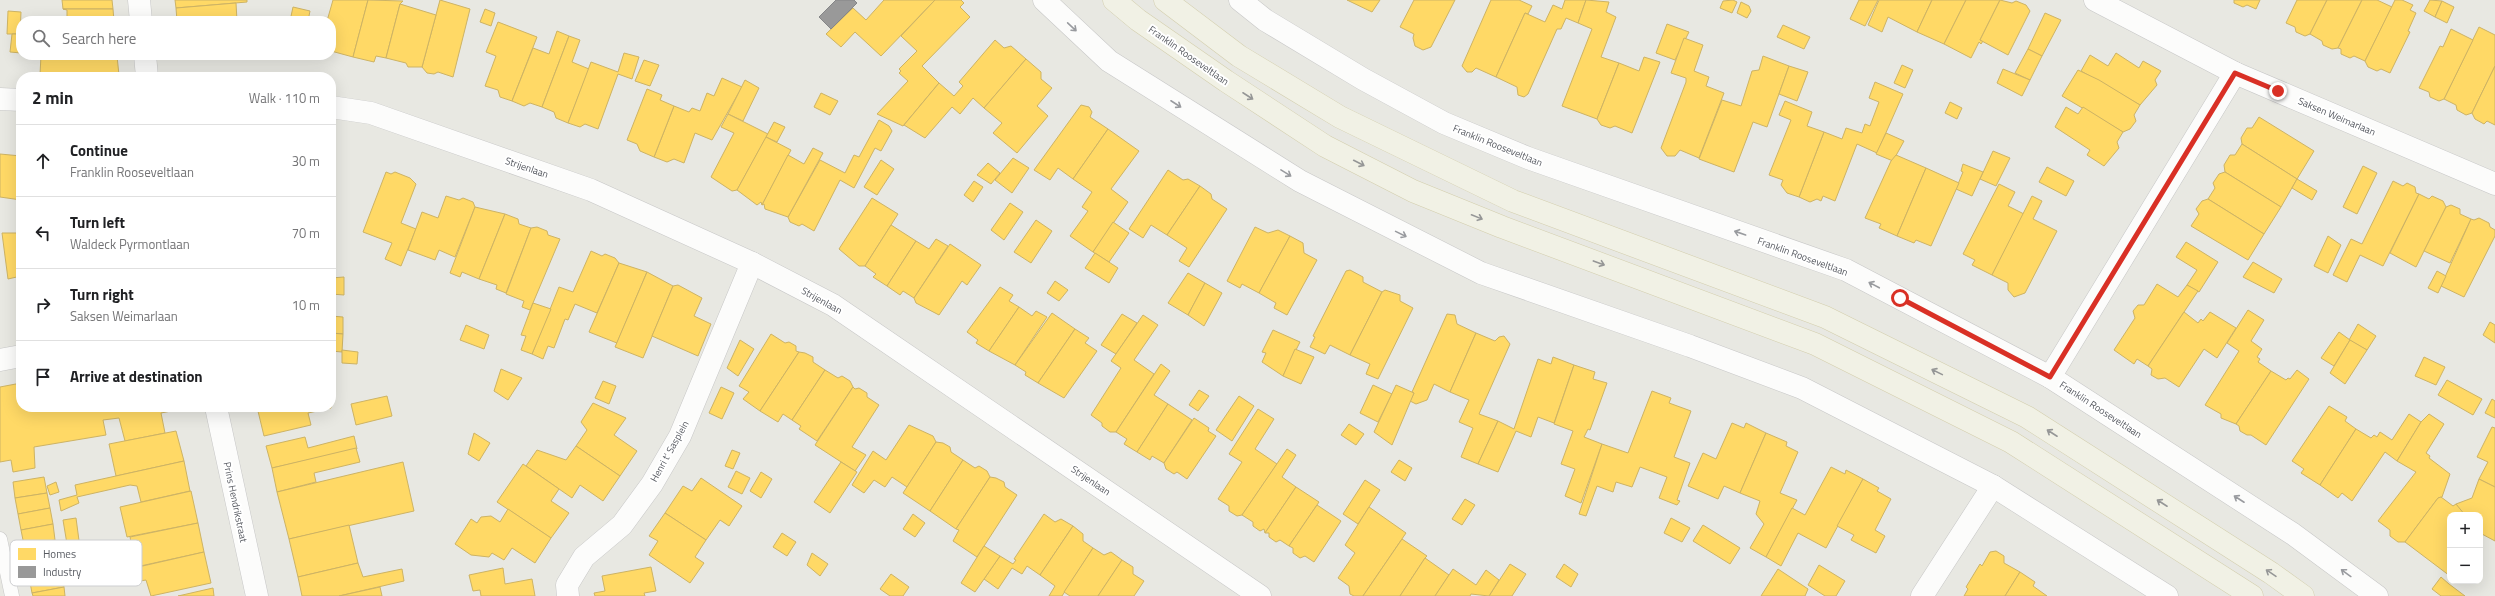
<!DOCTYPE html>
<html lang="en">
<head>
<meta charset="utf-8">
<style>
	:root { --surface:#fff; --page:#f6f6f6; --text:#202124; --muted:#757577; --line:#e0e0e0 }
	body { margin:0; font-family:"Titillium Web",sans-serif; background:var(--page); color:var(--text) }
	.controls { position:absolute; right:12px; bottom:12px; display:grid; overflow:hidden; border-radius:8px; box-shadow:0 4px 16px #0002 }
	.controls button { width:36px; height:36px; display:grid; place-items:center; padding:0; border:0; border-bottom:1px solid var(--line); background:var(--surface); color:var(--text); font:20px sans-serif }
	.stop { position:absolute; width:12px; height:12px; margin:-9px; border:3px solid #d93025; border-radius:50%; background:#fff }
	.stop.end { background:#d93025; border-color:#fff; box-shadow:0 1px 4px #0008 }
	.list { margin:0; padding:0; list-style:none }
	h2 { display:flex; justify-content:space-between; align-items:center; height:52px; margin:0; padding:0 16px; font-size:17px }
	h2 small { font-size:13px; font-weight:400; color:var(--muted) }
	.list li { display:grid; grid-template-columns:26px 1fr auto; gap:12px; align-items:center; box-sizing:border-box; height:72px; padding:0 16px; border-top:1px solid var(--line) }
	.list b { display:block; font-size:15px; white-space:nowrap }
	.list p { margin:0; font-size:13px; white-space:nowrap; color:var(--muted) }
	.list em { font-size:13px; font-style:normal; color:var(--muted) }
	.icon { flex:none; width:22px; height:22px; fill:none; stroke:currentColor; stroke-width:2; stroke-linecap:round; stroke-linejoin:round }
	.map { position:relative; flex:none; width:2495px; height:596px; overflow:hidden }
	.search { position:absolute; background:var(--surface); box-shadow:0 4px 16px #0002; left:16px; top:16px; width:320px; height:44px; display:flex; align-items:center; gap:10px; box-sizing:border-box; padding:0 14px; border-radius:16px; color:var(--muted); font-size:15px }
	.panel { position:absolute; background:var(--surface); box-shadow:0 4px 16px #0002; left:16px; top:72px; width:320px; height:340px; border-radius:16px }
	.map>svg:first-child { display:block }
	.homes { fill:#ffd966; stroke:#cdb364 }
	.industry { fill:#999; stroke:#858688 }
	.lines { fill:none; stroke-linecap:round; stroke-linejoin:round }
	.lane-casing { stroke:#c7c7c7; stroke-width:15 }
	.street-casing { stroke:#c7c7c7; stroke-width:23 }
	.secondary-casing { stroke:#c7c7c7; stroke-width:23 }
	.primary-casing { stroke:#d3cead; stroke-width:23 }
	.lane { stroke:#fcfcfb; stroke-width:14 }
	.street { stroke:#fcfcfb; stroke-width:22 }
	.secondary { stroke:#fcfcfb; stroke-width:22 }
	.primary { stroke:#f1f1e5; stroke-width:22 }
	.oneway { stroke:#999b9f }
	.oneway2 { stroke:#959696 }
	.route { stroke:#d93025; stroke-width:5 }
	.labels { text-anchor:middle; stroke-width:4; stroke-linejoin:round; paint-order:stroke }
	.street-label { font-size:10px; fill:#575a61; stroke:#fff }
	.key { fill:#fff; stroke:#cdced0; stroke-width:1 }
	.key-label { font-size:11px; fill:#575a61 }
</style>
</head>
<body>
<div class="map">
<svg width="2495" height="596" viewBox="0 0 2495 596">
	<rect width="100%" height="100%" fill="#e8e8e2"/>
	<g class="homes">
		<path d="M 62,0 L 112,0 L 113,9 L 63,9 Z"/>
		<path d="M 175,0 L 247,0 L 247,2 L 176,8 Z"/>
		<path d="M 333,0 L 368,0 L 353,57 L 331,51 L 331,21 L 327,21 Z"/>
		<path d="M 368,0 L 403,1 L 400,4 L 386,58 L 376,56 L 374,62 L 353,57 Z"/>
		<path d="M 440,0 L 470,9 L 453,77 L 438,72 L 434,74 L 427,73 L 422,67 Z"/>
		<path d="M 884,0 L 935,0 L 881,56 L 855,32 L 841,47 L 826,34 L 853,8 L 866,20 Z"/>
		<path d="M 935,0 L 961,0 L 964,3 L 960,7 L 970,17 L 922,66 L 939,83 L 903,126 L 877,114 L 908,81 L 899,73 L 901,71 L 899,69 L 917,51 L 901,36 Z"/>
		<path d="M 1347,0 L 1380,0 L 1372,12 Z"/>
		<path d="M 1414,0 L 1455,0 L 1431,47 L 1423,50 L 1415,46 L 1413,38 L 1414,34 L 1400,27 Z"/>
		<path d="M 1491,0 L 1519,0 L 1532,6 L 1528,14 L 1525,13 L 1496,77 L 1476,68 L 1472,72 L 1467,72 L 1462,66 Z"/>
		<path d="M 1565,0 L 1586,0 L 1578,23 L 1566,18 L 1561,29 L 1557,29 L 1528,94 L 1524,97 L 1518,95 L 1517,87 L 1496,77 L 1525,13 L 1545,22 L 1553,5 L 1562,9 Z"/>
		<path d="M 1586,0 L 1609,2 L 1606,12 L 1616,17 L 1601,57 L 1619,63 L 1597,119 L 1562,106 L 1592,29 L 1578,23 Z"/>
		<path d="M 1733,0 L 1737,2 L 1732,13 L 1720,8 L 1723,1 Z"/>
		<path d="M 1859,0 L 1878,0 L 1865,26 L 1850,19 Z"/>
		<path d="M 1879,0 L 1932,0 L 1917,32 L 1888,17 L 1882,32 L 1868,25 Z"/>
		<path d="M 1932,0 L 1966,0 L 1944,44 L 1917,32 Z"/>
		<path d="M 1966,0 L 2000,0 L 1980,40 L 1983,41 L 1981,44 L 1979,42 L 1971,58 L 1944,44 Z"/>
		<path d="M 2000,0 L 2012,3 L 2016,1 L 2026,5 L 2030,11 L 2008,55 L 1980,40 Z"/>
		<path d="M 2234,0 L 2260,0 L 2256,9 L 2247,5 L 2243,7 L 2234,3 Z"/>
		<path d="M 2297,0 L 2327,0 L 2310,34 L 2305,36 L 2296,32 L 2295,27 L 2286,23 Z"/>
		<path d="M 2327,0 L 2362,0 L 2338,48 L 2332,49 L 2323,45 L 2322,41 L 2310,34 Z"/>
		<path d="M 2362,0 L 2377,0 L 2392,7 L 2365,61 L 2354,56 L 2350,58 L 2341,54 L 2341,49 L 2338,48 Z"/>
		<path d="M 2395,0 L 2402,0 L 2413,5 L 2410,10 L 2416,13 L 2408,31 L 2410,32 L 2390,73 L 2381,69 L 2377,71 L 2368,67 L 2365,61 Z"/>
		<path d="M 2430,0 L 2442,1 L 2435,17 L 2424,11 Z"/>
		<path d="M 2442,1 L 2454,7 L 2447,23 L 2435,17 Z"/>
		<path d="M 1741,2 L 1749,6 L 1751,11 L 1747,18 L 1737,13 Z"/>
		<path d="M 236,3 L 237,21 L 177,21 L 176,8 Z"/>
		<path d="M 400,4 L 436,15 L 422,67 L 408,67 L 406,63 L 386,58 Z"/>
		<path d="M 293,7 L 310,11 L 308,21 L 290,21 Z"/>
		<path d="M 63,9 L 113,9 L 114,21 L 41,21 L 67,19 L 67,10 Z"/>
		<path d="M 485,9 L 495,13 L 491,26 L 480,22 Z"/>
		<path d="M 8,11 L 21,12 L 20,34 L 7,34 Z"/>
		<path d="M 2045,13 L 2061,20 L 2042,56 L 2028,49 Z"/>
		<path d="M 498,22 L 537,37 L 512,101 L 500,97 L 498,90 L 485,86 L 496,56 L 486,52 Z"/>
		<path d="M 1667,24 L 1689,32 L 1675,60 L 1656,53 Z"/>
		<path d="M 1783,25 L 1810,37 L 1804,49 L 1777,37 Z"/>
		<path d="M 2479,27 L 2495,35 L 2495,66 L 2472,113 L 2466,115 L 2457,110 L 2456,105 L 2444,99 Z"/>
		<path d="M 2451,29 L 2473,40 L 2444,99 L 2439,101 L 2430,97 L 2429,92 L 2419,88 L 2440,46 L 2443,47 Z"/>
		<path d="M 557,31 L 569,36 L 542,107 L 530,103 L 524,106 L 512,101 L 533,48 L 549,54 Z"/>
		<path d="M 12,34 L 21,34 L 21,53 L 10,52 Z"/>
		<path d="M 569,36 L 580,40 L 572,62 L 589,69 L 568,123 L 556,118 L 554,112 L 542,107 Z"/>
		<path d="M 1684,38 L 1703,45 L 1694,71 L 1709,77 L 1706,86 L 1724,93 L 1699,158 L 1680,150 L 1675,156 L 1667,156 L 1661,148 L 1686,82 L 1686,78 L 1671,73 Z"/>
		<path d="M 995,40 L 1004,48 L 1011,46 L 1026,59 L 984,108 L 973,98 L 960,114 L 952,107 L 925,138 L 904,125 L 939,83 L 954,96 L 963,86 L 959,82 Z"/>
		<path d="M 2028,49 L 2042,56 L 2030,80 L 2015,73 Z"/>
		<path d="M 624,53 L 639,57 L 632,79 L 618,74 L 598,129 L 585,124 L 580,127 L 568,123 L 591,62 L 618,72 Z"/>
		<path d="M 2116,53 L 2139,68 L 2143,61 L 2161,71 L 2155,80 L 2157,85 L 2140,105 L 2081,71 L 2090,55 L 2108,66 Z"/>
		<path d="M 41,55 L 117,56 L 119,75 L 57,77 L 40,75 Z"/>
		<path d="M 72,55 L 117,55 L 117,56 L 72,57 Z"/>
		<path d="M 1763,56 L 1789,66 L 1767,127 L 1753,122 L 1734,172 L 1699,159 L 1722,100 L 1741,106 L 1752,71 L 1759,70 Z"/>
		<path d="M 1644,57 L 1660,62 L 1632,133 L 1615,126 L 1610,128 L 1601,125 L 1597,119 L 1619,63 L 1639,71 Z"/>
		<path d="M 1026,59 L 1041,72 L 1041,79 L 1052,88 L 1037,106 L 1048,116 L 1017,153 L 993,133 L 1002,123 L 984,108 Z"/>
		<path d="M 644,60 L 659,65 L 650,86 L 635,81 Z"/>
		<path d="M 1902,65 L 1913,70 L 1905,88 L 1894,83 Z"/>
		<path d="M 1789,66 L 1808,72 L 1797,101 L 1779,94 Z"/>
		<path d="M 2495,66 L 2495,125 L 2487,121 L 2484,124 L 2475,119 L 2472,113 Z"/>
		<path d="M 2003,69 L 2030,80 L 2022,96 L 1997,83 Z"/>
		<path d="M 2078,70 L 2099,80 L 2140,105 L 2134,115 L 2136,121 L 2130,129 L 2123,132 L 2062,96 Z"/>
		<path d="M 722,78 L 742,87 L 712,140 L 695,133 L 684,163 L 674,159 L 667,162 L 654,157 L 674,106 L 689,112 L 692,108 L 700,111 L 707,93 L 714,96 Z"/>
		<path d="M 745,80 L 759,88 L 743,121 L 728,114 Z"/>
		<path d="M 1875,82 L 1903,94 L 1877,153 L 1857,144 L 1835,201 L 1823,196 L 1821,201 L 1817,199 L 1810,202 L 1799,197 L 1824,132 L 1842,139 L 1846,128 L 1862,133 L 1865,124 L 1870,126 L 1879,102 L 1869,98 Z"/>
		<path d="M 647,89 L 662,95 L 660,100 L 674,106 L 654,157 L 640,151 L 637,144 L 627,140 Z"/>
		<path d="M 821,93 L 838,101 L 830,115 L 814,107 Z"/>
		<path d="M 1785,101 L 1812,112 L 1807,126 L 1824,132 L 1799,197 L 1787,193 L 1781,185 L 1783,180 L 1769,175 L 1791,120 L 1779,115 Z"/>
		<path d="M 1950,102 L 1962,108 L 1957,119 L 1945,113 Z"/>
		<path d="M 1081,105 L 1089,107 L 1092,112 L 1090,117 L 1108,129 L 1073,179 L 1058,168 L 1050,180 L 1034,170 Z"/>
		<path d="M 2066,107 L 2078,114 L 2083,107 L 2123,132 L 2117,142 L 2119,148 L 2104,166 L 2087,155 L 2090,150 L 2055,127 Z"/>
		<path d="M 728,114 L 768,134 L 737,190 L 732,191 L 711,177 L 734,133 L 721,127 Z"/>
		<path d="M 2259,117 L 2314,151 L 2297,179 L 2242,144 L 2241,138 L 2247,128 L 2252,128 Z"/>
		<path d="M 879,120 L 889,126 L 892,131 L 881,151 L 875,148 L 854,188 L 840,180 L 814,231 L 802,224 L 799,226 L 790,222 L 788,217 L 820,160 L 845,173 L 854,155 L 859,157 Z"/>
		<path d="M 774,122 L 785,127 L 777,142 L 766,137 Z"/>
		<path d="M 1108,129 L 1139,151 L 1111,189 L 1128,202 L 1093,252 L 1070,236 L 1088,211 L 1082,207 L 1092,192 L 1073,179 Z"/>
		<path d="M 1886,133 L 1904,141 L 1893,161 L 1876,154 Z"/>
		<path d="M 766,137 L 791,150 L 762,205 L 761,202 L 757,205 L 737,190 Z"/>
		<path d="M 2242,144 L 2297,179 L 2281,207 L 2225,172 L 2224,165 L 2230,155 L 2235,155 Z"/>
		<path d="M 813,148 L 823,153 L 788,217 L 765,209 L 764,204 L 762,205 L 788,155 L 804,164 Z"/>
		<path d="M 1993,151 L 2010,158 L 1996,186 L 1980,179 Z"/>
		<path d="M 0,154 L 21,156 L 21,200 L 0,197 Z"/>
		<path d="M 1896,155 L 1926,168 L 1897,236 L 1879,228 L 1881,224 L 1865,218 L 1891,161 Z"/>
		<path d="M 1013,158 L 1029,168 L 1012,193 L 995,180 Z"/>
		<path d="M 881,160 L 894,169 L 877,195 L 864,187 Z"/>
		<path d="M 988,163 L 1000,173 L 991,184 L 977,175 Z"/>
		<path d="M 1963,164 L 1983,172 L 1972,196 L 1956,189 L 1963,172 L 1961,171 Z"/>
		<path d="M 2363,166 L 2377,173 L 2357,214 L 2343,207 Z"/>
		<path d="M 2047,167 L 2074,181 L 2066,196 L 2039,182 Z"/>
		<path d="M 1926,168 L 1959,183 L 1931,246 L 1916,240 L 1914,243 L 1897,236 Z"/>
		<path d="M 1168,170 L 1183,180 L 1188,179 L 1200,186 L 1167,235 L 1151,225 L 1143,238 L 1129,229 Z"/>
		<path d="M 386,172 L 391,174 L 395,172 L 410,178 L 416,184 L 401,223 L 416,229 L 401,266 L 385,259 L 392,243 L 363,232 Z"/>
		<path d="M 2225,172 L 2281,207 L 2264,234 L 2208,199 L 2215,188 L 2213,183 L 2219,174 Z"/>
		<path d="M 2297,179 L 2317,191 L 2312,200 L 2292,188 Z"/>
		<path d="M 974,181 L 983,187 L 973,202 L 964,195 Z"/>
		<path d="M 2393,181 L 2403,186 L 2407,183 L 2415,187 L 2416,193 L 2419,194 L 2383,266 L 2360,255 L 2347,282 L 2333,275 L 2351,239 L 2362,244 Z"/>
		<path d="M 1999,184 L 2015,192 L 2008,206 L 2024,214 L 1992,275 L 1972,265 L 1975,260 L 1963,254 Z"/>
		<path d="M 1200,186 L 1211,194 L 1212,199 L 1227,209 L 1189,267 L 1179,261 L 1187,248 L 1167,235 Z"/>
		<path d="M 2419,194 L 2429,199 L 2432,196 L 2443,201 L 2446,207 L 2416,267 L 2390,253 Z"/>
		<path d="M 446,196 L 459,200 L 463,198 L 473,202 L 475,207 L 455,257 L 439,250 L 435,260 L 408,250 L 422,212 L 438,218 Z"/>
		<path d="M 2032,196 L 2042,201 L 2033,219 L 2057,231 L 2025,293 L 2014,297 L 2008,290 L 2008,283 L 1992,275 Z"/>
		<path d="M 872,198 L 898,214 L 865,266 L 859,266 L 839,249 Z"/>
		<path d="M 2208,199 L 2264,234 L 2248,260 L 2191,226 L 2199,214 L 2196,209 L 2202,201 Z"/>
		<path d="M 1010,203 L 1023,212 L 1004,240 L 991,230 Z"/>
		<path d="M 2451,205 L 2460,209 L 2460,214 L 2471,219 L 2450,263 L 2424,251 L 2446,207 Z"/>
		<path d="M 475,207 L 505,214 L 479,279 L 462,272 L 460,277 L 450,273 Z"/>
		<path d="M 505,214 L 518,219 L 519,224 L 531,228 L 506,293 L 496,289 L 497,285 L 479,279 Z"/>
		<path d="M 2479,218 L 2489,223 L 2490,227 L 2495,230 L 2495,236 L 2464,297 L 2441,286 L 2471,219 L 2474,220 Z"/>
		<path d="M 1036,220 L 1052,231 L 1031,263 L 1014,252 Z"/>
		<path d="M 1113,222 L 1129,233 L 1109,262 L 1093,252 Z"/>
		<path d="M 891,225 L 916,241 L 887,286 L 873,277 L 876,274 L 865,266 Z"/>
		<path d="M 537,227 L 547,231 L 548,235 L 560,239 L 530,310 L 522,307 L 524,301 L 506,294 L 531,228 Z"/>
		<path d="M 1255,227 L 1268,233 L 1278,230 L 1290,236 L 1259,293 L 1242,284 L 1240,288 L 1227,281 Z"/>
		<path d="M 2,233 L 21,233 L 21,276 L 8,279 Z"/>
		<path d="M 1290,236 L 1303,243 L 1304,253 L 1317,260 L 1287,315 L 1274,308 L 1276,303 L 1259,293 Z"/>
		<path d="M 2328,236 L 2341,245 L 2328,273 L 2314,266 Z"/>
		<path d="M 936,239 L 948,246 L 914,298 L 903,291 L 900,295 L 887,286 L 916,241 L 929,249 Z"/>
		<path d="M 2186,242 L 2218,262 L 2199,292 L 2187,285 L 2197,270 L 2176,257 Z"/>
		<path d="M 950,244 L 981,265 L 967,285 L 962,281 L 939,315 L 916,303 L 914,298 Z"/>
		<path d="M 591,251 L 602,256 L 605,254 L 615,258 L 619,263 L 597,313 L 575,304 L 568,320 L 565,319 L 554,348 L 548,346 L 543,359 L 532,354 L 559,287 L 573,292 Z"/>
		<path d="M 1095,253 L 1118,268 L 1109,283 L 1085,268 Z"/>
		<path d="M 2253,262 L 2282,279 L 2274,293 L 2243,277 Z"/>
		<path d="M 619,263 L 647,272 L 617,343 L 589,332 Z"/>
		<path d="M 1350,270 L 1363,277 L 1363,282 L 1382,292 L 1350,355 L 1330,345 L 1325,354 L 1310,347 L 1315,337 L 1313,336 L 1346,271 Z"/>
		<path d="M 2437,271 L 2446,276 L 2438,293 L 2428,288 Z"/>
		<path d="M 647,272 L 673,286 L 643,358 L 615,347 Z"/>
		<path d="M 1188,273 L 1205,283 L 1188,315 L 1168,303 Z"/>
		<path d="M 344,277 L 344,295 L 331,294 L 331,278 Z"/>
		<path d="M 1055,281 L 1068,290 L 1059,301 L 1047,293 Z"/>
		<path d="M 1205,283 L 1222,293 L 1204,326 L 1188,315 Z"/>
		<path d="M 2157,284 L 2178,297 L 2187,285 L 2198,291 L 2148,366 L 2137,359 L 2134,364 L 2114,350 L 2135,318 L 2133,311 L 2138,305 L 2144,305 Z"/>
		<path d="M 678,285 L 702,298 L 694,316 L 711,324 L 698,356 L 652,336 L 673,286 Z"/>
		<path d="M 1000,287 L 1013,295 L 1009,301 L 1019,307 L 989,351 L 976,343 L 978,340 L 967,332 Z"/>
		<path d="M 1385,290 L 1400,295 L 1400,301 L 1413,308 L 1378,379 L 1366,374 L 1370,364 L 1350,355 L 1382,292 Z"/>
		<path d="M 533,303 L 551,309 L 532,354 L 521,350 L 526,336 L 521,335 Z"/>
		<path d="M 1019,307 L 1032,316 L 1036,311 L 1047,317 L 1015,365 L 989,351 Z"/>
		<path d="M 2248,310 L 2264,320 L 2251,341 L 2262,349 L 2257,357 L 2260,359 L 2258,362 L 2271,371 L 2236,424 L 2221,418 L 2221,414 L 2205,405 L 2239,351 L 2227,343 Z"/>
		<path d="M 2184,312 L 2198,323 L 2201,319 L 2203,321 L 2210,312 L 2236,328 L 2217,358 L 2204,349 L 2179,387 L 2165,378 L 2158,379 L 2151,375 L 2152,369 L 2148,366 Z"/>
		<path d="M 1052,313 L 1075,329 L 1038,383 L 1025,375 L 1026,372 L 1015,365 Z"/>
		<path d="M 1122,314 L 1137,323 L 1116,354 L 1101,345 Z"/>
		<path d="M 1447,314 L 1455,315 L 1457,324 L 1476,333 L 1450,392 L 1434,384 L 1427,400 L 1416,404 L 1410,401 L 1414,393 L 1412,392 Z"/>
		<path d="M 1143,315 L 1158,325 L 1134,360 L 1154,374 L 1116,432 L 1110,432 L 1102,426 L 1102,423 L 1091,415 L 1121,368 L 1111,361 Z"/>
		<path d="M 331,316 L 343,317 L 343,334 L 331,333 Z"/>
		<path d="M 2490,322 L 2495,325 L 2495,343 L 2483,335 Z"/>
		<path d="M 2358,324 L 2376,336 L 2367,350 L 2349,340 Z"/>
		<path d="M 466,325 L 489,335 L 484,349 L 460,340 Z"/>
		<path d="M 1075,329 L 1089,338 L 1085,343 L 1097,351 L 1064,398 L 1038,383 Z"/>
		<path d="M 1273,330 L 1300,342 L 1283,376 L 1262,362 L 1266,353 L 1262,352 Z"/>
		<path d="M 2339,332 L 2350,340 L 2334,366 L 2321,358 Z"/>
		<path d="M 331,333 L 343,334 L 342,352 L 331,351 Z"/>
		<path d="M 1476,333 L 1495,341 L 1499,337 L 1504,336 L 1510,344 L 1479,414 L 1498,421 L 1478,464 L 1461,457 L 1473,428 L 1459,422 L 1469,400 L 1450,392 Z"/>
		<path d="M 771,334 L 785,343 L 789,342 L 796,346 L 796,351 L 799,352 L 760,411 L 743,399 L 749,392 L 739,386 Z"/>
		<path d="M 740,340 L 754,349 L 738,376 L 727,368 Z"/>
		<path d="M 2350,340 L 2367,350 L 2345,384 L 2330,373 Z"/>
		<path d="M 1295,349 L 1314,357 L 1301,384 L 1283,376 Z"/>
		<path d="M 342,350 L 358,352 L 357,364 L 342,363 Z"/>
		<path d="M 799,352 L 805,353 L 813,357 L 813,362 L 825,370 L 792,420 L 783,414 L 778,422 L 760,411 Z"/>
		<path d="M 1553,357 L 1574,365 L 1554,423 L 1538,417 L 1531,437 L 1516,431 L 1498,472 L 1478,464 L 1498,421 L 1514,429 L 1538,359 L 1551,364 Z"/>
		<path d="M 2424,357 L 2445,367 L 2436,385 L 2415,376 Z"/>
		<path d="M 1161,364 L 1170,371 L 1154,395 L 1168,404 L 1137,452 L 1124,444 L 1127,439 L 1116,432 Z"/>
		<path d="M 1574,365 L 1595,372 L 1593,379 L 1607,383 L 1590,430 L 1588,429 L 1584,437 L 1602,444 L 1581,503 L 1565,496 L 1575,469 L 1561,464 L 1573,431 L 1554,424 Z"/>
		<path d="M 501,369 L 522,378 L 508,400 L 494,391 Z"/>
		<path d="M 825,370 L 838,378 L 842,376 L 850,381 L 853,387 L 817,441 L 799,429 L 801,426 L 792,420 Z"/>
		<path d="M 2297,370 L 2309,379 L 2266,445 L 2251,435 L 2247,435 L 2240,431 L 2239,426 L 2236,424 L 2271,371 L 2286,380 L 2288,378 L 2290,379 Z"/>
		<path d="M 2447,380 L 2482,399 L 2473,415 L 2438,395 Z"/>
		<path d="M 603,381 L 616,386 L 609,404 L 595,398 Z"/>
		<path d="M 21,383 L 21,407 L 171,407 L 171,411 L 161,413 L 165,433 L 125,441 L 119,418 L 103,420 L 106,435 L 34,447 L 35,468 L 13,472 L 11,460 L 0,462 L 0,387 Z"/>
		<path d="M 1373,385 L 1392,394 L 1378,422 L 1360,413 Z"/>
		<path d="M 1396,385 L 1414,393 L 1392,445 L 1374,432 Z"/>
		<path d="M 721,387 L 734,393 L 722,419 L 709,413 Z"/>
		<path d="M 853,387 L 855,389 L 859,388 L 867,393 L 867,397 L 879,405 L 852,447 L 866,455 L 855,471 L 815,445 Z"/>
		<path d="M 1199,390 L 1209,396 L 1198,411 L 1189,405 Z"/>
		<path d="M 1652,391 L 1671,398 L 1669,403 L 1691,411 L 1674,457 L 1690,463 L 1677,500 L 1680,501 L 1677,505 L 1659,498 L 1667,477 L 1640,467 L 1632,487 L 1616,482 L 1613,492 L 1597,486 L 1586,516 L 1579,514 L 1602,444 L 1628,453 Z"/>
		<path d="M 387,396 L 392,416 L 356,425 L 351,404 Z"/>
		<path d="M 1239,396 L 1254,406 L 1232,441 L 1216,430 Z"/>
		<path d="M 2492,399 L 2495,401 L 2495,418 L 2485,413 Z"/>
		<path d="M 593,403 L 626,418 L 614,435 L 637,451 L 620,476 L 576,446 L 587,430 L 581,422 Z"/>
		<path d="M 1168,404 L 1192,420 L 1164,463 L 1152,456 L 1150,460 L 1137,452 Z"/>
		<path d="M 331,406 L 331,408 L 308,413 L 311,425 L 264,436 L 257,407 Z"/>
		<path d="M 2329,406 L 2347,417 L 2345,421 L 2356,429 L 2320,485 L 2301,473 L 2304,469 L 2292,461 Z"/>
		<path d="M 1258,409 L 1274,419 L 1255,449 L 1277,464 L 1242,515 L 1237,516 L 1229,511 L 1229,506 L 1218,499 L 1242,462 L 1229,454 Z"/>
		<path d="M 2409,414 L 2421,422 L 2397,461 L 2385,452 L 2352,501 L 2342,493 L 2338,498 L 2320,485 L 2356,429 L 2371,438 L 2374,435 L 2377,437 L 2380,432 L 2392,440 Z"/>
		<path d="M 2429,414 L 2444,424 L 2426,453 L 2430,456 L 2429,458 L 2450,474 L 2442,497 L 2438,498 L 2405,542 L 2398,542 L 2390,536 L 2390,530 L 2378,521 L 2416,472 L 2397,461 L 2421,422 Z"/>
		<path d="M 1194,418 L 1209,428 L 1208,431 L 1216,436 L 1187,479 L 1177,472 L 1174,474 L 1166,469 L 1164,463 Z"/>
		<path d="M 1732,423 L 1744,428 L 1746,423 L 1766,433 L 1740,493 L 1724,486 L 1718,499 L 1688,486 L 1703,453 L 1716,459 Z"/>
		<path d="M 1349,424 L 1364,434 L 1356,445 L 1341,435 Z"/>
		<path d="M 909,425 L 933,436 L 936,442 L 907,487 L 892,477 L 885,487 L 874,480 L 864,493 L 852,485 L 873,451 L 886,460 Z"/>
		<path d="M 2492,427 L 2495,428 L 2495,487 L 2479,479 L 2488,462 L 2477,457 Z"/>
		<path d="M 176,431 L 184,461 L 116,476 L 109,444 Z"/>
		<path d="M 474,433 L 490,443 L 479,461 L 468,454 Z"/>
		<path d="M 1766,433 L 1787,442 L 1786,446 L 1798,452 L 1780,493 L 1797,500 L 1766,557 L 1750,548 L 1764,524 L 1756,514 L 1760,501 L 1740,493 Z"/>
		<path d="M 354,436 L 357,449 L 272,468 L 266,446 L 305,437 L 308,448 Z"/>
		<path d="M 936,442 L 943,443 L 950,447 L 951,452 L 963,460 L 930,511 L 903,493 Z"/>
		<path d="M 576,446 L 620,476 L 603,501 L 580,485 L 572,498 L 526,466 L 537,450 L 566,460 Z"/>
		<path d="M 356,448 L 360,462 L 314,473 L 316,482 L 277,492 L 272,468 Z"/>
		<path d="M 1287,449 L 1296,455 L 1282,477 L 1296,487 L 1265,533 L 1264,529 L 1260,531 L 1253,526 L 1253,522 L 1242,515 Z"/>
		<path d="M 732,450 L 740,453 L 733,469 L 725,466 Z"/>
		<path d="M 963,460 L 975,468 L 979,466 L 987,471 L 990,477 L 956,529 L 930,511 Z"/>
		<path d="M 1399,460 L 1412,468 L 1405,481 L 1391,472 Z"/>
		<path d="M 184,461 L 190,491 L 141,502 L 137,486 L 130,485 L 77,497 L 79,503 L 61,511 L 59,500 L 77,495 L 75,485 Z"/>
		<path d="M 403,462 L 414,511 L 289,539 L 277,492 Z"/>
		<path d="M 841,462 L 857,472 L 830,513 L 814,502 Z"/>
		<path d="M 523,464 L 559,489 L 551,501 L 569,513 L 551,538 L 497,502 Z"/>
		<path d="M 1831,467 L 1845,474 L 1846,470 L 1863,479 L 1826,548 L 1798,533 L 1781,566 L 1766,557 L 1792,508 L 1805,515 Z"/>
		<path d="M 736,471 L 750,478 L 742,494 L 728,487 Z"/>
		<path d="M 761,472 L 772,479 L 761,498 L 750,491 Z"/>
		<path d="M 44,477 L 47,493 L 15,498 L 13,482 Z"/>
		<path d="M 990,477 L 996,478 L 1004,482 L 1005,487 L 1017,495 L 977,557 L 953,541 L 959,530 L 956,529 Z"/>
		<path d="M 701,478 L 742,506 L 729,526 L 720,520 L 706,540 L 665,513 L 683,486 L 692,491 Z"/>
		<path d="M 1863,479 L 1879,488 L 1877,491 L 1891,499 L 1875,530 L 1885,536 L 1876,553 L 1851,540 L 1854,535 L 1837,526 Z"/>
		<path d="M 2479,479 L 2495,487 L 2495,541 L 2480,533 L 2480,515 L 2468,515 L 2470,513 L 2462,514 L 2456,504 L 2472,498 Z"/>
		<path d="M 1365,480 L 1380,490 L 1358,524 L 1343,514 Z"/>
		<path d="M 56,482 L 59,492 L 50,495 L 47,486 Z"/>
		<path d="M 1296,487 L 1319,502 L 1289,546 L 1280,540 L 1276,542 L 1269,537 L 1269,533 L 1265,533 Z"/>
		<path d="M 191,491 L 198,523 L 127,537 L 120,507 Z"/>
		<path d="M 47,493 L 50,508 L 18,514 L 15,498 Z"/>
		<path d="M 2441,497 L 2453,506 L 2456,504 L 2465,515 L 2450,515 L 2450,576 L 2405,542 L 2438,498 Z"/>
		<path d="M 1465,499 L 1475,505 L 1462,525 L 1452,519 Z"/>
		<path d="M 1317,505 L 1341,521 L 1314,562 L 1305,556 L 1300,558 L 1293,553 L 1293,548 L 1289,546 Z"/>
		<path d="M 1369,507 L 1406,533 L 1363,596 L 1354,596 L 1350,594 L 1349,586 L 1338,578 L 1355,553 L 1345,545 Z"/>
		<path d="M 50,508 L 53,524 L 21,530 L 18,514 Z"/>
		<path d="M 508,509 L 551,538 L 535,563 L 512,548 L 504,560 L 492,553 L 489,557 L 471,555 L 455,544 L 471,519 L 477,523 L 481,517 L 491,516 L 500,522 Z"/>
		<path d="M 665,513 L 706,540 L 695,557 L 704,563 L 690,583 L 649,555 L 658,541 L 649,536 Z"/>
		<path d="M 913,514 L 925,523 L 915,537 L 903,529 Z"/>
		<path d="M 1044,514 L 1055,522 L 1061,519 L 1073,526 L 1040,575 L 1027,566 L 1022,574 L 1012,568 L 998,589 L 984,579 L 1000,556 L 1013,564 L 1016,560 L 1014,559 Z"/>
		<path d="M 76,518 L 80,548 L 68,550 L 63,520 Z"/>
		<path d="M 1671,518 L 1690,528 L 1682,542 L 1664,533 Z"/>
		<path d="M 198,523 L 204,552 L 136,567 L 130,537 Z"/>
		<path d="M 53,524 L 55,540 L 24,545 L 21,530 Z"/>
		<path d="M 349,525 L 358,563 L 298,577 L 289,539 Z"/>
		<path d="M 1703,525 L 1740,548 L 1730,564 L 1693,541 Z"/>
		<path d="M 1073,526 L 1083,534 L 1083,541 L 1093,548 L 1062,596 L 1049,596 L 1055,586 L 1040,575 Z"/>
		<path d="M 782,533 L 796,542 L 787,556 L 773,547 Z"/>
		<path d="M 1402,539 L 1427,556 L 1425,558 L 1400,596 L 1363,596 Z"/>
		<path d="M 984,546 L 1000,556 L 975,592 L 961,583 Z"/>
		<path d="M 1093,548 L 1104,555 L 1111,552 L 1122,560 L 1098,596 L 1070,596 L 1064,592 Z"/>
		<path d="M 1996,551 L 2004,556 L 2004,563 L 2020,572 L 2005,596 L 1964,596 L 1968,589 L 1966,587 L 1980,564 L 1982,566 L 1990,552 Z"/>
		<path d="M 204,552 L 211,583 L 151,596 L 146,580 L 128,583 L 125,570 Z"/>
		<path d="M 812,553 L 828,564 L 820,576 L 807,565 Z"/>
		<path d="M 1425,558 L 1449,575 L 1435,596 L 1400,596 Z"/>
		<path d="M 1122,560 L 1133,567 L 1133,574 L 1144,581 L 1134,596 L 1098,596 Z"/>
		<path d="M 358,563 L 363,577 L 402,569 L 404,581 L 339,596 L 302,596 L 298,577 Z"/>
		<path d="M 1510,564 L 1526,574 L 1512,596 L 1489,596 Z"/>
		<path d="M 1564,564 L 1578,574 L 1571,587 L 1556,577 Z"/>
		<path d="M 1819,565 L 1845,581 L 1836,596 L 1825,596 L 1808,585 Z"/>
		<path d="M 651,567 L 656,591 L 644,593 L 645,596 L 595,596 L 594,593 L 605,591 L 602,576 Z"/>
		<path d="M 503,568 L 505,584 L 532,579 L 535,596 L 481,596 L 480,590 L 473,591 L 469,575 Z"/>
		<path d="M 1453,569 L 1476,585 L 1486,570 L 1499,580 L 1489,596 L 1471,594 L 1470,596 L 1435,596 Z"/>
		<path d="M 1778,569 L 1808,589 L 1805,596 L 1761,596 Z"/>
		<path d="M 61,571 L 64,587 L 32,593 L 29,577 Z"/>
		<path d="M 2020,572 L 2035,582 L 2033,586 L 2047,596 L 2005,596 Z"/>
		<path d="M 891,574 L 909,587 L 903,596 L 890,596 L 880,589 Z"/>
		<path d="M 2441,577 L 2449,584 L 2465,596 L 2441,596 L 2432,589 Z"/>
		<path d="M 64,587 L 65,596 L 33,596 L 32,593 Z"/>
		<path d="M 380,587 L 382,596 L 339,596 Z"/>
		<path d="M 213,588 L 214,596 L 178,596 Z"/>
	</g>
	<path class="industry" d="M 836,0 L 854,0 L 857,3 L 831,29 L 819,17 Z"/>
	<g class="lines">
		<g class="lane-casing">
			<path id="lane" d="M 0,539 L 12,596"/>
		</g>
		<g class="street-casing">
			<g id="street">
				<path d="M 1044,0 L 1109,61 L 1300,181 L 1481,273 L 1690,346 L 1802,388 L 1993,486 L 2167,596"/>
				<path d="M 1240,0 L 1265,20 L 1363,79 L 1444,123 L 1528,158 L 1846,270 L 2050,377 L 2293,534 L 2377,596"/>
				<path d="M 2095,0 L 2235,73 L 2495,184"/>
				<path d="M 0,99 L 21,100"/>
				<path d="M 331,107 L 371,113 L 591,190 L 752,263 L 833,305 L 1260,596"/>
				<path d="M 0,360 L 21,356"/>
				<path d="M 2050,377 L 2235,73"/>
				<path d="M 568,596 L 567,585 L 584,557 L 622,525 L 652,484 L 680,436 L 752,263"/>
				<path d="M 1922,596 L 1993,486"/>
			</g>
		</g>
		<g class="secondary-casing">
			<g id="secondary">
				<path d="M 139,0 L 141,21"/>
				<path d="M 145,55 L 147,77"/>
				<path d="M 216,407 L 257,596"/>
			</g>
		</g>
		<g class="primary-casing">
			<g id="primary">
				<path d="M 1114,0 L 1138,20 L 1226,81 L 1325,146 L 1413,191 L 1502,227 L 1815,344 L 2011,442 L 2252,596"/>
				<path d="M 1165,0 L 1239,56 L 1340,117 L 1513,201 L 1825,317 L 2027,417 L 2271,573 L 2303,596"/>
			</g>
		</g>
		<use href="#lane" class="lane"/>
		<use href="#street" class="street"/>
		<use href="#secondary" class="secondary"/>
		<use href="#primary" class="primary"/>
	</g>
	<defs><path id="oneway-shaft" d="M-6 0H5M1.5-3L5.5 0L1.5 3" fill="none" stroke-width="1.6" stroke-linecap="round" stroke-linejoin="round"/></defs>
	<g class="oneway">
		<use href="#oneway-shaft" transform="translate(1072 27) rotate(43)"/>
		<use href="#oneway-shaft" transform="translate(1176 104) rotate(33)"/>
		<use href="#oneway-shaft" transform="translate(1286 173) rotate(32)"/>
		<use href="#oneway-shaft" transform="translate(1740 233) rotate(-161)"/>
		<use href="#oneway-shaft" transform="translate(1401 234) rotate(26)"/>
		<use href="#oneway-shaft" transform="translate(1874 285) rotate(-152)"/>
		<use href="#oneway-shaft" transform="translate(2239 499) rotate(-147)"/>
		<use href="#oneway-shaft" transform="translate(2346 573) rotate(-144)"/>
	</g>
	<g class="oneway2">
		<use href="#oneway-shaft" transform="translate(1248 96) rotate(33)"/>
		<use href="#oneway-shaft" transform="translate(1359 163) rotate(27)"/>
		<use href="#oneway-shaft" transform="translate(1477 217) rotate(22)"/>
		<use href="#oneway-shaft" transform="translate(1599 263) rotate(20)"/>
		<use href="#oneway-shaft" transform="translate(1937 372) rotate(-154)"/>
		<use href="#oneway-shaft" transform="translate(2052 433) rotate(-147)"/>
		<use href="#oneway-shaft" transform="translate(2162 503) rotate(-147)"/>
		<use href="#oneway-shaft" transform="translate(2271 573) rotate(-146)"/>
	</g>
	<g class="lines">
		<path class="route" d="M 1900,298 L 2050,377 L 2235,73 L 2278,91"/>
	</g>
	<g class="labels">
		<g class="street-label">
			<text transform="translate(1189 55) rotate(35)" y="4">Franklin Rooseveltlaan</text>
			<text transform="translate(2337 116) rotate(23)" y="4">Saksen Weimarlaan</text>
			<text transform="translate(1498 145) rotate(22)" y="4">Franklin Rooseveltlaan</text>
			<text transform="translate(527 167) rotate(19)" y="4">Strijenlaan</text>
			<text transform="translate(1803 256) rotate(20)" y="4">Franklin Rooseveltlaan</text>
			<text transform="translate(822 300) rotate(29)" y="4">Strijenlaan</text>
			<text transform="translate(2101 409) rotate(33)" y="4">Franklin Rooseveltlaan</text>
			<text transform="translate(669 451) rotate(-61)" y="4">Henri t' Sasplein</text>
			<text transform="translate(1091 480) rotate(34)" y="4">Strijenlaan</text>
			<text transform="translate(236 502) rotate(78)" y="4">Prins Hendrikstraat</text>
		</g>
	</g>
	<rect x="10" y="540" width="132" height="46" rx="6" class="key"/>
	<rect x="18" y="548" width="18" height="12" fill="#ffd966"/>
	<rect x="18" y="566" width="18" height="12" fill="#999"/>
	<g class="key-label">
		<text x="43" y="558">Homes</text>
		<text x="43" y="576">Industry</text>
	</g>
</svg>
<div class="controls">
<button>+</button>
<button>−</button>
</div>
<div class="stop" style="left:1900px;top:298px"></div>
<div class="stop end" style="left:2278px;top:91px"></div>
<div class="search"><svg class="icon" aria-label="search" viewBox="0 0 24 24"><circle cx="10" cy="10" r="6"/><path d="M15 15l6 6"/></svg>Search here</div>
<section class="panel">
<h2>2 min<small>Walk · 110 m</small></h2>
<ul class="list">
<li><svg class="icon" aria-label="ahead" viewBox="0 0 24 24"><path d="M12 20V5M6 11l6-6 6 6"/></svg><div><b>Continue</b><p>Franklin Rooseveltlaan</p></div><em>30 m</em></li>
<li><svg class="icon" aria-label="left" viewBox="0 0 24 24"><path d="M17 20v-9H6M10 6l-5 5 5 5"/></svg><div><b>Turn left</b><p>Waldeck Pyrmontlaan</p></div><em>70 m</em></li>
<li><svg class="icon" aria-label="right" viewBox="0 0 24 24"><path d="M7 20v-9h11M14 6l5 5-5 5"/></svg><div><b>Turn right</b><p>Saksen Weimarlaan</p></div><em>10 m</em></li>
<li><svg class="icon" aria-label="arrive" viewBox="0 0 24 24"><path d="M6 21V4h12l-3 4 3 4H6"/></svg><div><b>Arrive at destination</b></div></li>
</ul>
</section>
</div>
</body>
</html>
